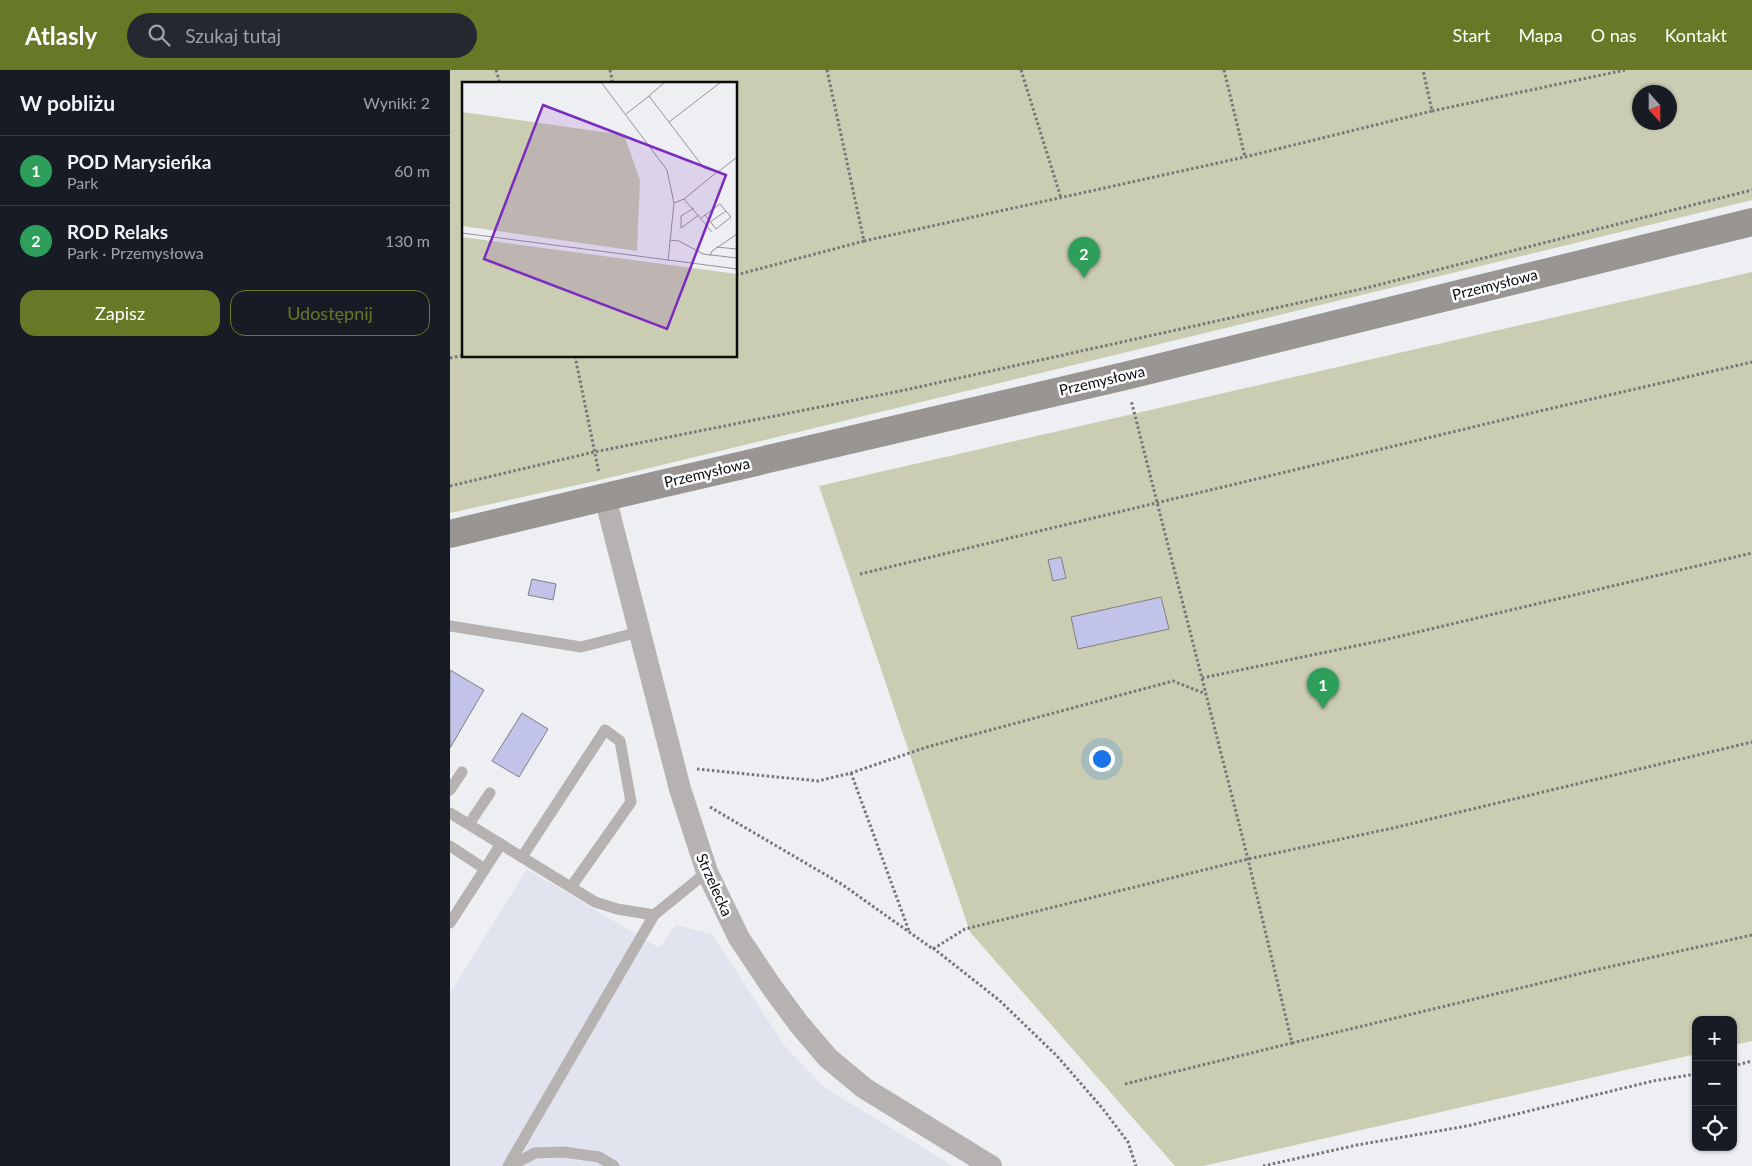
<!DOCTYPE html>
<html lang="pl">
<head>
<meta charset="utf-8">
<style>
	:root { --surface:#171b24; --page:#242831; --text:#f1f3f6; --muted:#9ea1a6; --line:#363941; --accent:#677827 }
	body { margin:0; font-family:Lato,sans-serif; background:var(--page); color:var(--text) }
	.controls { position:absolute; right:15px; bottom:15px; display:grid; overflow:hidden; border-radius:10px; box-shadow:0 1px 4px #0004 }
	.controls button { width:45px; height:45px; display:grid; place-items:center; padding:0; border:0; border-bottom:1px solid var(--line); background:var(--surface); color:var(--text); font:25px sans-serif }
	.compass { position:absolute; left:1182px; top:15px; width:45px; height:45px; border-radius:50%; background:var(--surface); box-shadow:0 1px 4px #0004; rotate:159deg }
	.you { position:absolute; left:651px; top:688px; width:18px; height:18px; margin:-12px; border:4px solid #fff; border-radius:50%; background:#1a73e8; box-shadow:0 0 0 8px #1a73e833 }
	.badge { display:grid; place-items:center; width:32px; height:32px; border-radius:50%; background:var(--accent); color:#fff; font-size:16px; font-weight:700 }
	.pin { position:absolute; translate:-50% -41px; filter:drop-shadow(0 1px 2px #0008) }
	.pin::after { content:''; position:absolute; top:26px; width:18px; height:15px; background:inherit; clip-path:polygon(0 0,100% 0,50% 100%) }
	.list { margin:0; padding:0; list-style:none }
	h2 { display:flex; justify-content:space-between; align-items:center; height:65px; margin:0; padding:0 20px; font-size:21px }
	h2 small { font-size:16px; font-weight:400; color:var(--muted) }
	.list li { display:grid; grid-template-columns:32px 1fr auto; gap:15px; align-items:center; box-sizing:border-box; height:70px; padding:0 20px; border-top:1px solid var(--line) }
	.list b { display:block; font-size:19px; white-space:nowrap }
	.list p { margin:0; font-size:16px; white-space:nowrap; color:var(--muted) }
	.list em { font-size:16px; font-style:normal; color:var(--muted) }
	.actions { display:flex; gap:10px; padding:15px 20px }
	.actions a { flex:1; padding:11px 0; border:1px solid var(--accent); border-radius:15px; text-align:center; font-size:18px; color:var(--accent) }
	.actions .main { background:var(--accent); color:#fff }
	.icon { flex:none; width:28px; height:28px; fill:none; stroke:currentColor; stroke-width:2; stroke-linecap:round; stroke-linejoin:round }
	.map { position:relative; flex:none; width:1302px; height:1096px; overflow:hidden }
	header { display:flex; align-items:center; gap:30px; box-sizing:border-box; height:70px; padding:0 25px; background:var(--accent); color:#fff }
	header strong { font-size:24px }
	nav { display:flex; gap:28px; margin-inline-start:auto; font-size:18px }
	.search { width:350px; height:45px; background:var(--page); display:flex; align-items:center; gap:12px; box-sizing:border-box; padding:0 18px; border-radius:28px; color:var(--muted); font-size:19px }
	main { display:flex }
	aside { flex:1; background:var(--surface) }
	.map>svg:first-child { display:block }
	.built { fill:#e1e3ef }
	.green { fill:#cacdb2; fill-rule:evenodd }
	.building { fill:#c1c4e8; stroke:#7e7f83 }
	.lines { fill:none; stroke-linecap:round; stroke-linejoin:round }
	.path { stroke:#767679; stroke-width:3; stroke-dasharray:2.5 2.5; stroke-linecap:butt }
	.lane { stroke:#b5b2b1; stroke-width:11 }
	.street { stroke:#b5b2b1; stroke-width:22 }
	.secondary { stroke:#989593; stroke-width:28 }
	.labels { text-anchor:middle; stroke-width:5; stroke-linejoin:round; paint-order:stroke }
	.street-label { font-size:15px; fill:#0c0c0e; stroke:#fcfcff }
	.inset-road { fill:none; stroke:#949497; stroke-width:1 }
	.view { fill:#7b2cbf; fill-opacity:0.15; stroke:#7b2cbf; stroke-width:2.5 }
	.inset-edge { fill:none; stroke:#0c0c0e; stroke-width:2.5 }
</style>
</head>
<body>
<header>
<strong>Atlasly</strong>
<div class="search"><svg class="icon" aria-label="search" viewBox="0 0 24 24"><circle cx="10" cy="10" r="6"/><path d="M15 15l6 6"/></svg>Szukaj tutaj</div>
<nav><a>Start</a><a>Mapa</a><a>O nas</a><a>Kontakt</a></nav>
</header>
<main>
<aside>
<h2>W pobliżu<small>Wyniki: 2</small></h2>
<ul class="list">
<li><span class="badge" style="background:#2e9e5b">1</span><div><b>POD Marysieńka</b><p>Park</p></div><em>60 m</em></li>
<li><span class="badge" style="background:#2e9e5b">2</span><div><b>ROD Relaks</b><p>Park · Przemysłowa</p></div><em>130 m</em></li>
</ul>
<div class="actions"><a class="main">Zapisz</a><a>Udostępnij</a></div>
</aside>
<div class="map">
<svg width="1302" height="1096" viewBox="0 0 1302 1096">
	<rect width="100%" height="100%" fill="#eeeff3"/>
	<path class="built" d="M 77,799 L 209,878 L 226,855 L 262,864 L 334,975 L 374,1017 L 503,1096 L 0,1096 L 0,923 Z"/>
	<g class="green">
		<path d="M 0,0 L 1302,0 L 1302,130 L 150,410 L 0,443 ZM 14,14 L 286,14 L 286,286 L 14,286 ZM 1190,22 L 1220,22 L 1220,52 L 1190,52 Z"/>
		<path d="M 1302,202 L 1302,971 L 1283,975 L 1283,950 L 1246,950 L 1246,984 L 753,1096 L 725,1096 L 520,862 L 369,416 Z"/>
	</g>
	<g class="building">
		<path d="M 611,487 L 616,508 L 603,511 L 598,490 Z"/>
		<path d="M 82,509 L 106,514 L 103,530 L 78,525 Z"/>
		<path d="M 711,527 L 719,559 L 628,579 L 621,547 Z"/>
		<path d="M 0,600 L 34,620 L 0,678 Z"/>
		<path d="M 72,643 L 98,659 L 69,707 L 42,691 Z"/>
	</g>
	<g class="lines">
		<g class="path">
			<path d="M 46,0 L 50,14"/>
			<path d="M 160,0 L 163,14"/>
			<path d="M 571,0 L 611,128"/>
			<path d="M 774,0 L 795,87"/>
			<path d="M 982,41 L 1175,0"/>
			<path d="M 414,171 L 795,87 L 982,41 L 973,0"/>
			<path d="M 286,205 L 414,171 L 377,0"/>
			<path d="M 125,286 L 149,403"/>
			<path d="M 0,288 L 14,285"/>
			<path d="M 0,416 L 144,382 L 455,320 L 916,218 L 1302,120"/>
			<path d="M 410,504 L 1090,341 L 1302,292"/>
			<path d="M 752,608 L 934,570 L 1302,483"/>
			<path d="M 247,699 L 368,711 L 401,703 L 477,677 L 723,611 L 756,624"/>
			<path d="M 401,703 L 459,861"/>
			<path d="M 260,737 L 393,815 L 483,879 L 515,859 L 798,789 L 943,758 L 1302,672"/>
			<path d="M 483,878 L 549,930 L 607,986 L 653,1039 L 678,1072 L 686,1096"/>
			<path d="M 842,973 L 1145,900 L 1302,865"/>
			<path d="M 1283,996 L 1302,991"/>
			<path d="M 675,1014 L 842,973 L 798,789 L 681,330"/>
			<path d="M 813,1096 L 907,1075 L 1017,1056 L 1203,1011 L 1246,1004"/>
		</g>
		<g class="lane">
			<path d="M 0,556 L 131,577 L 189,562"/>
			<path d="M 0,720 L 12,702"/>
			<path d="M 0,743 L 145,832 L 167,839 L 204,845"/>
			<path d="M 19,754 L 40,723"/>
			<path d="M 0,776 L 35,799"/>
			<path d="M 72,787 L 155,660 L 170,671 L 181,732 L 121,817"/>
			<path d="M 0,853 L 51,774"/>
			<path d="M 58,1096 L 204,845 L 257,802"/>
			<path d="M 60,1096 L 85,1083 L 114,1082 L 149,1087 L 164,1096"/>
		</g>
		<path class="street" d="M 155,427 L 230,719 L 257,802 L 289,868 L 321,916 L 349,954 L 378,988 L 414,1018 L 541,1096"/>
		<path class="secondary" d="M 0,464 L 155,427 L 675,306 L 1302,152"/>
	</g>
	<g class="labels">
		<g class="street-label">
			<text transform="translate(1045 215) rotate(-14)" y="5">Przemysłowa</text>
			<text transform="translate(652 311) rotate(-13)" y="5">Przemysłowa</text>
			<text transform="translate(257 403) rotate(-13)" y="5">Przemysłowa</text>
			<text transform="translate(264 815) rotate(66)" y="5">Strzelecka</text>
		</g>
	</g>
	<g transform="translate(12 12)">
		<rect width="275" height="275" fill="#eeeff3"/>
		<path d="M 0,30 L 162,53 L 178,98 L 175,169 L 0,144 ZM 0,155 L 275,192 L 275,275 L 0,275 Z" fill="#cacdb2"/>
		<path class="inset-road" d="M 139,0 L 205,88 L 212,121 L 206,179M 187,14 L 203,0M 164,32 L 187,14 L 242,86 L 256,90 L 275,75M 207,40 L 259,0M 222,117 L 250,150M 212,121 L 222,117 L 255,90M 232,126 L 219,134 L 219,146 L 237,133M 239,136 L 243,133 L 258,122 L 269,135 L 254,147 L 243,133M 248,140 L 264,129M 0,151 L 275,187M 208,158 L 217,159 L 241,172 L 275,176M 254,165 L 275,167M 248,174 L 250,169 L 275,152"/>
		<path class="view" d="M 81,23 L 264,93 L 205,247 L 22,177 Z"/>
		<rect width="275" height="275" class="inset-edge"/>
	</g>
</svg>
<div class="controls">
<button>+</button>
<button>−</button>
<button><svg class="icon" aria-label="locate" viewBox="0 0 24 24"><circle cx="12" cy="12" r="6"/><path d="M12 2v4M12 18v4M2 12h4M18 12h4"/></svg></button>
</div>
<svg class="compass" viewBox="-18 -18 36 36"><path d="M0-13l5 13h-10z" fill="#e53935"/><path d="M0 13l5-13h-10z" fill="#9ea1a6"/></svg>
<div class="you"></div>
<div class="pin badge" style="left:873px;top:639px;background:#2e9e5b">1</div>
<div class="pin badge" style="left:634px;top:208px;background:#2e9e5b">2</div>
</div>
</main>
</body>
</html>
